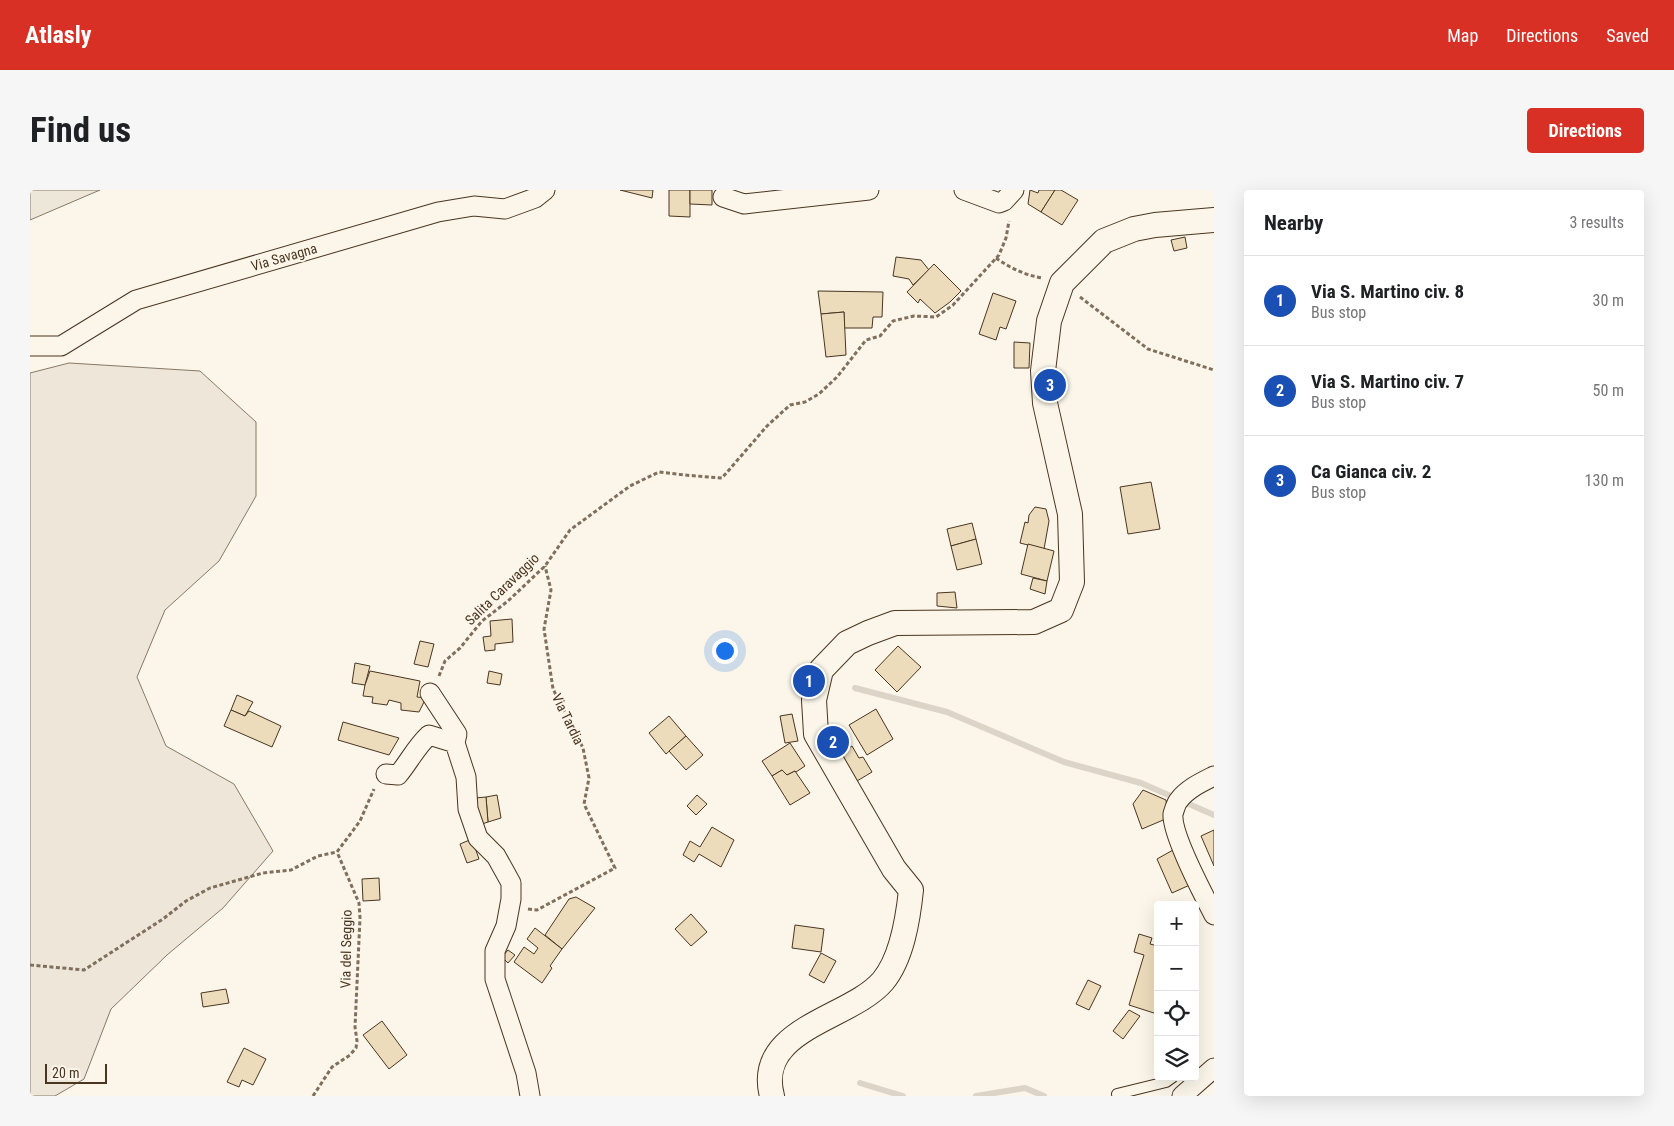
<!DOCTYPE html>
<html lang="en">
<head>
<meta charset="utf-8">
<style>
	:root { --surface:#fff; --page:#f6f6f6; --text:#202124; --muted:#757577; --line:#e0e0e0; --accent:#d93025 }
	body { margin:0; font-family:"Roboto Condensed",sans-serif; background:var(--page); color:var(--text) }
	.controls { position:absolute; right:15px; bottom:15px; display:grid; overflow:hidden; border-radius:5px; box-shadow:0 5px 20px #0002 }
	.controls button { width:45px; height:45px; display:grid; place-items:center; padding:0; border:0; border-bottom:1px solid var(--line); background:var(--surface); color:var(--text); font:25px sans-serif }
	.scale { position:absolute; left:15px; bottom:12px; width:62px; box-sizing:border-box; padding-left:5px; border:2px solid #4a3520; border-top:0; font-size:14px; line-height:18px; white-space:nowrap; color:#4a3520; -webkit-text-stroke:4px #fbf6e9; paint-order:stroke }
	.you { position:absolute; left:694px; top:460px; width:18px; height:18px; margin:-12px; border:4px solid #fff; border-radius:50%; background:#1a73e8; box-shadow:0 0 0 8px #1a73e833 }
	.badge { display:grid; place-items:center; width:32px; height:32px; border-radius:50%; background:var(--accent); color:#fff; font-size:16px; font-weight:700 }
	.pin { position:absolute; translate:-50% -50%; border:2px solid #fff; box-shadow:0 1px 5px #0006 }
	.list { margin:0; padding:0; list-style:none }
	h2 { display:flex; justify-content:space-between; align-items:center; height:65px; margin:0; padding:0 20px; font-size:21px }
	h2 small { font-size:16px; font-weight:400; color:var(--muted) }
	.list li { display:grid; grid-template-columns:32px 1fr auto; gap:15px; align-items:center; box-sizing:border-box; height:90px; padding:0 20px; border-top:1px solid var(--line) }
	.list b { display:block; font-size:19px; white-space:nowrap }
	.list p { margin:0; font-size:16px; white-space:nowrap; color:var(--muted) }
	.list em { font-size:16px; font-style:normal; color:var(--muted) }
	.icon { flex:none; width:28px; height:28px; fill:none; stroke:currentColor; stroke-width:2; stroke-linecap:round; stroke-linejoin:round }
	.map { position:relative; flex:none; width:1184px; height:906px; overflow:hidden; border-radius:5px }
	header { display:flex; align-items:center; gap:30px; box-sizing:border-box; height:70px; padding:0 25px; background:var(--accent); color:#fff }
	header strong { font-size:24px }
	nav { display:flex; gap:28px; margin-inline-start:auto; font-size:18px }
	.intro { display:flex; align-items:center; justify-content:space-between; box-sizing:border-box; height:120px; padding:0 30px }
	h1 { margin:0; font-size:35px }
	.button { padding:12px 22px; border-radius:5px; background:var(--accent); color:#fff; font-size:18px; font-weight:700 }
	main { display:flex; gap:30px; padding:0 30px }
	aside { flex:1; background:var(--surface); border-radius:5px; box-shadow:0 5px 20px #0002 }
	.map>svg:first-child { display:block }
	.green { fill:#ede6d9; stroke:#887966 }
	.parking { fill:#ede7d9; stroke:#887966 }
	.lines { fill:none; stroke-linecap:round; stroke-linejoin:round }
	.stream { stroke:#dcd4c6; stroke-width:6 }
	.building { fill:#ecdcbc; stroke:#4a3520 }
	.service-casing { stroke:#4a3520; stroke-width:12 }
	.minor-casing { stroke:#4a3520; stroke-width:21 }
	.tertiary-casing { stroke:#4a3520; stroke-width:26 }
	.path { stroke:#7f6f5c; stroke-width:3; stroke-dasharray:4 2.5; stroke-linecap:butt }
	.service { stroke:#fbf6e9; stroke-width:10 }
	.minor { stroke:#fbf6e9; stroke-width:19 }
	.tertiary { stroke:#fbf6e9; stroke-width:24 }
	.labels { text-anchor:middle; stroke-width:4; stroke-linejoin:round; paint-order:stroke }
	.street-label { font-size:14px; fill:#4a3520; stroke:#fbf6e9 }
</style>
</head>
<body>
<header>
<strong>Atlasly</strong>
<nav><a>Map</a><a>Directions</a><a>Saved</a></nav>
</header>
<div class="intro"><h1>Find us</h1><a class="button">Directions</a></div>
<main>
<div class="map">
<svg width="1184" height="906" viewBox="0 0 1184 906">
	<rect width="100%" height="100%" fill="#fbf6e9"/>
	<path class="green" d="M 39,173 L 170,181 L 226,232 L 226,306 L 189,371 L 135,420 L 107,487 L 136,556 L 204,594 L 243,661 L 193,718 L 137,765 L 81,819 L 54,889 L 25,906 L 0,906 L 0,183 Z"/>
	<path class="parking" d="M 0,0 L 70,0 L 0,30 Z"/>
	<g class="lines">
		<g class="stream">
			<path d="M 825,498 L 917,522 L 1034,572 L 1111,593 L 1184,625"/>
			<path d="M 830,893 L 873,906"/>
			<path d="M 946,906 L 995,898 L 1014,906"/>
		</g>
	</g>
	<g class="building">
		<path d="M 590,0 L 623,0 L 622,8 Z"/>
		<path d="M 639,0 L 660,0 L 660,27 L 639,26 Z"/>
		<path d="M 660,0 L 682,0 L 682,15 L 660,14 Z"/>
		<path d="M 1000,0 L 1008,3 L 1009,0 L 1025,0 L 1011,22 L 998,14 Z"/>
		<path d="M 1025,0 L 1031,0 L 1048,10 L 1032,35 L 1011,22 Z"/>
		<path d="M 1155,47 L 1157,58 L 1144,61 L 1141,50 Z"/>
		<path d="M 866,67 L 891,70 L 899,80 L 883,95 L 879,89 L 863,86 Z"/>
		<path d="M 904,74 L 931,101 L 920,112 L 905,123 L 890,109 L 888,113 L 877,102 Z"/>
		<path d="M 788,101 L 853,102 L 852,127 L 843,127 L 842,138 L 814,138 L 814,122 L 791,124 Z"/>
		<path d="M 963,103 L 986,111 L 976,139 L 970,137 L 966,150 L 949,144 Z"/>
		<path d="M 814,122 L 816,165 L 796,167 L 791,124 Z"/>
		<path d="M 984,152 L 1000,153 L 999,178 L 984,178 Z"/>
		<path d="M 1121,292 L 1130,339 L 1098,344 L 1090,297 Z"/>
		<path d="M 1005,317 L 1016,319 L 1019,331 L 1014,359 L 990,353 L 995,332 L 998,333 L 999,325 Z"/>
		<path d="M 942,333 L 946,349 L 921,356 L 917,339 Z"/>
		<path d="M 946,349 L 952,374 L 927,380 L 921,356 Z"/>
		<path d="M 998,354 L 1024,361 L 1017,391 L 991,384 Z"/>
		<path d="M 1003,388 L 1017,391 L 1015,404 L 1000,399 Z"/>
		<path d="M 925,402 L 927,418 L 907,416 L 907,403 Z"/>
		<path d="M 482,429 L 483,452 L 465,454 L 465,460 L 455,461 L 453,447 L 461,446 L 460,431 Z"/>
		<path d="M 390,451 L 404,454 L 398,477 L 384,474 Z"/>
		<path d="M 868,456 L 891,477 L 867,502 L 845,480 Z"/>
		<path d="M 325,473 L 340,476 L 335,495 L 322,493 Z"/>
		<path d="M 340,481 L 390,491 L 387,507 L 396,508 L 389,522 L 371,520 L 371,513 L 359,510 L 357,515 L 342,513 L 343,507 L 333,506 L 335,495 Z"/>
		<path d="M 459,481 L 472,484 L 470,495 L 457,493 Z"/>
		<path d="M 207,505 L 223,512 L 215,526 L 201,520 Z"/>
		<path d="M 846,519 L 863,549 L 837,565 L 819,535 Z"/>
		<path d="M 201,520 L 215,526 L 219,521 L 251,536 L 242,557 L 194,536 Z"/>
		<path d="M 762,524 L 768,551 L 755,553 L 750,526 Z"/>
		<path d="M 639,526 L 656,546 L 636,564 L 619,543 Z"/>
		<path d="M 313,532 L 369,548 L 359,565 L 308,550 Z"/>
		<path d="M 656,546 L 673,565 L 656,580 L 639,561 Z"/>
		<path d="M 760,553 L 775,576 L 766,582 L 765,581 L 757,585 L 752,580 L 742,586 L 732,571 Z"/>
		<path d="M 822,556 L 829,568 L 833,567 L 842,582 L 827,591 L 810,563 Z"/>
		<path d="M 752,580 L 757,585 L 765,581 L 780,603 L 760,615 L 742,586 Z"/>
		<path d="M 1113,600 L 1136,610 L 1138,628 L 1112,639 L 1103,614 Z"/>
		<path d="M 467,605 L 471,628 L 458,632 L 456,607 Z"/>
		<path d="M 667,605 L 677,614 L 666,625 L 657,616 Z"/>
		<path d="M 456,607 L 458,632 L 449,635 L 445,608 Z"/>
		<path d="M 682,637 L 704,650 L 691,677 L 669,664 L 664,672 L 653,665 L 660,651 L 670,657 Z"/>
		<path d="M 1184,640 L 1184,676 L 1171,646 Z"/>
		<path d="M 442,649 L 449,669 L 437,673 L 430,654 Z"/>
		<path d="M 1143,660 L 1162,694 L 1142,703 L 1127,669 Z"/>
		<path d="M 349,688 L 350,710 L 333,711 L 332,689 Z"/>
		<path d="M 546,707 L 565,718 L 532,759 L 515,745 L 539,709 Z"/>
		<path d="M 661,724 L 677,742 L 661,756 L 645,739 Z"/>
		<path d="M 765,735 L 794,739 L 791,762 L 762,758 Z"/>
		<path d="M 505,738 L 532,759 L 520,776 L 522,778 L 512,793 L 484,772 L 494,757 L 504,764 L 508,758 L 497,749 Z"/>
		<path d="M 1109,744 L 1122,748 L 1120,754 L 1128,756 L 1127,824 L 1099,815 L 1114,765 L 1104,762 Z"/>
		<path d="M 478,760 L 485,765 L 478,773 L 472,767 Z"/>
		<path d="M 791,763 L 806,771 L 794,793 L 779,785 Z"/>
		<path d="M 1058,790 L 1071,796 L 1059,820 L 1046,814 Z"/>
		<path d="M 196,799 L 199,813 L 173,817 L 171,803 Z"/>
		<path d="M 1099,820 L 1110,826 L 1093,849 L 1083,841 Z"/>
		<path d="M 352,831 L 377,865 L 359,879 L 333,845 Z"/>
		<path d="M 214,858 L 236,869 L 223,895 L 212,890 L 209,897 L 197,892 Z"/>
	</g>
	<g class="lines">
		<g class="service-casing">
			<path id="service" d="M 1087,904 L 1136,892 L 1143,887"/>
		</g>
		<g class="minor-casing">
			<g id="minor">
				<path d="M 934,0 L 969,13 L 974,11 L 984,0"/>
				<path d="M 693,7 L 714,14 L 839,0"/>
				<path d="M 0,156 L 31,156 L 106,110 L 408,22 L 444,16 L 475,19 L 505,8 L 515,0"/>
				<path d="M 400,503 L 427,544 L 425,553"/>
				<path d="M 356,584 L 368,585 C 379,572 386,557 399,545 L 425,553 L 436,587 L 438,619 L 448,648 L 466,666 L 481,693 L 481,709 L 476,736 L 465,761 L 465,789 L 496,883 L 500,906"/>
				<path d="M 1184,586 C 1172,592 1157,599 1149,610 C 1146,613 1144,621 1143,624 C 1141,643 1174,706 1184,725"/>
				<path d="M 1152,906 L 1184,878"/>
			</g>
		</g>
		<g class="tertiary-casing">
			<path id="tertiary" d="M 742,906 C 724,838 821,829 853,791 C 872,768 878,729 881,700 L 864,679 L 786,544 L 784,510 L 791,480 L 817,453 L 838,443 L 865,433 L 1004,432 L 1031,420 L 1042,392 L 1040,324 L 1015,213 L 1013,181 L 1019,131 L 1032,93 L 1074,51 L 1104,39 L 1125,35 L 1184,30"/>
		</g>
		<g class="path">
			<path d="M 966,68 C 980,78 995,85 1012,88"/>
			<path d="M 1050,107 L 1118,159 L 1184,180"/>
			<path d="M 409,486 L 415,471 L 430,458 L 452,431 L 478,411 L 515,376 L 540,340 L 600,296 L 629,282 L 654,285 L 692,288 L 737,236 L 760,215 L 775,212 L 789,204 L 807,187 L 836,150 L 850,146 L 863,131 L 884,126 L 906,127 L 923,115 L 969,65 L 976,48 L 979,31"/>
			<path d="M 498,719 L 507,720 L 585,678 L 554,614 L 559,588 L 553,558 L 523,499 L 514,439 L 521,400 L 515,376"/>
			<path d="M 0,775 L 54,780 L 133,729 L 156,711 L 180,698 L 233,683 L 261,680 L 288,666 L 307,662"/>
			<path d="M 283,906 L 302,877 L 320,865 L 326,858 L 327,851 L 325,837 L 330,728 L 329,713 L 307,662 L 330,631 L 344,599"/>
		</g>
		<use href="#service" class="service"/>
		<use href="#minor" class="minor"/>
		<use href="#tertiary" class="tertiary"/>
	</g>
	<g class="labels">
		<g class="street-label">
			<text transform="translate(254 67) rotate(-16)" y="5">Via Savagna</text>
			<text transform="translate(472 399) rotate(-44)" y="5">Salita Caravaggio</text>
			<text transform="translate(538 529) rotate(64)" y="5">Via Tardia</text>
			<text transform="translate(316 759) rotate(-89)" y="5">Via del Seggio</text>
		</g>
	</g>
</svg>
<div class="controls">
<button>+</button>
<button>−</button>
<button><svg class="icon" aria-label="locate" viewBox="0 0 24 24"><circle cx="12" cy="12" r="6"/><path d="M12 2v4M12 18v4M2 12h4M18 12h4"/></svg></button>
<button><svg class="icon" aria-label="layers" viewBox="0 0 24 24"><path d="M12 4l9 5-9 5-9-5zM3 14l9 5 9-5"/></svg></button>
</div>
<div class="scale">20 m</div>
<div class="you"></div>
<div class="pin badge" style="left:779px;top:491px;background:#1a4fb4">1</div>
<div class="pin badge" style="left:803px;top:552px;background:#1a4fb4">2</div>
<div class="pin badge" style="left:1020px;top:195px;background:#1a4fb4">3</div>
</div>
<aside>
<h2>Nearby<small>3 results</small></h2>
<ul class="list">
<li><span class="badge" style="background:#1a4fb4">1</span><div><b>Via S. Martino civ. 8</b><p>Bus stop</p></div><em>30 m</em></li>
<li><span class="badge" style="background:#1a4fb4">2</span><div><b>Via S. Martino civ. 7</b><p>Bus stop</p></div><em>50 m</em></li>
<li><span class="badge" style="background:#1a4fb4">3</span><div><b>Ca Gianca civ. 2</b><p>Bus stop</p></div><em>130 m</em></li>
</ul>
</aside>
</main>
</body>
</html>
